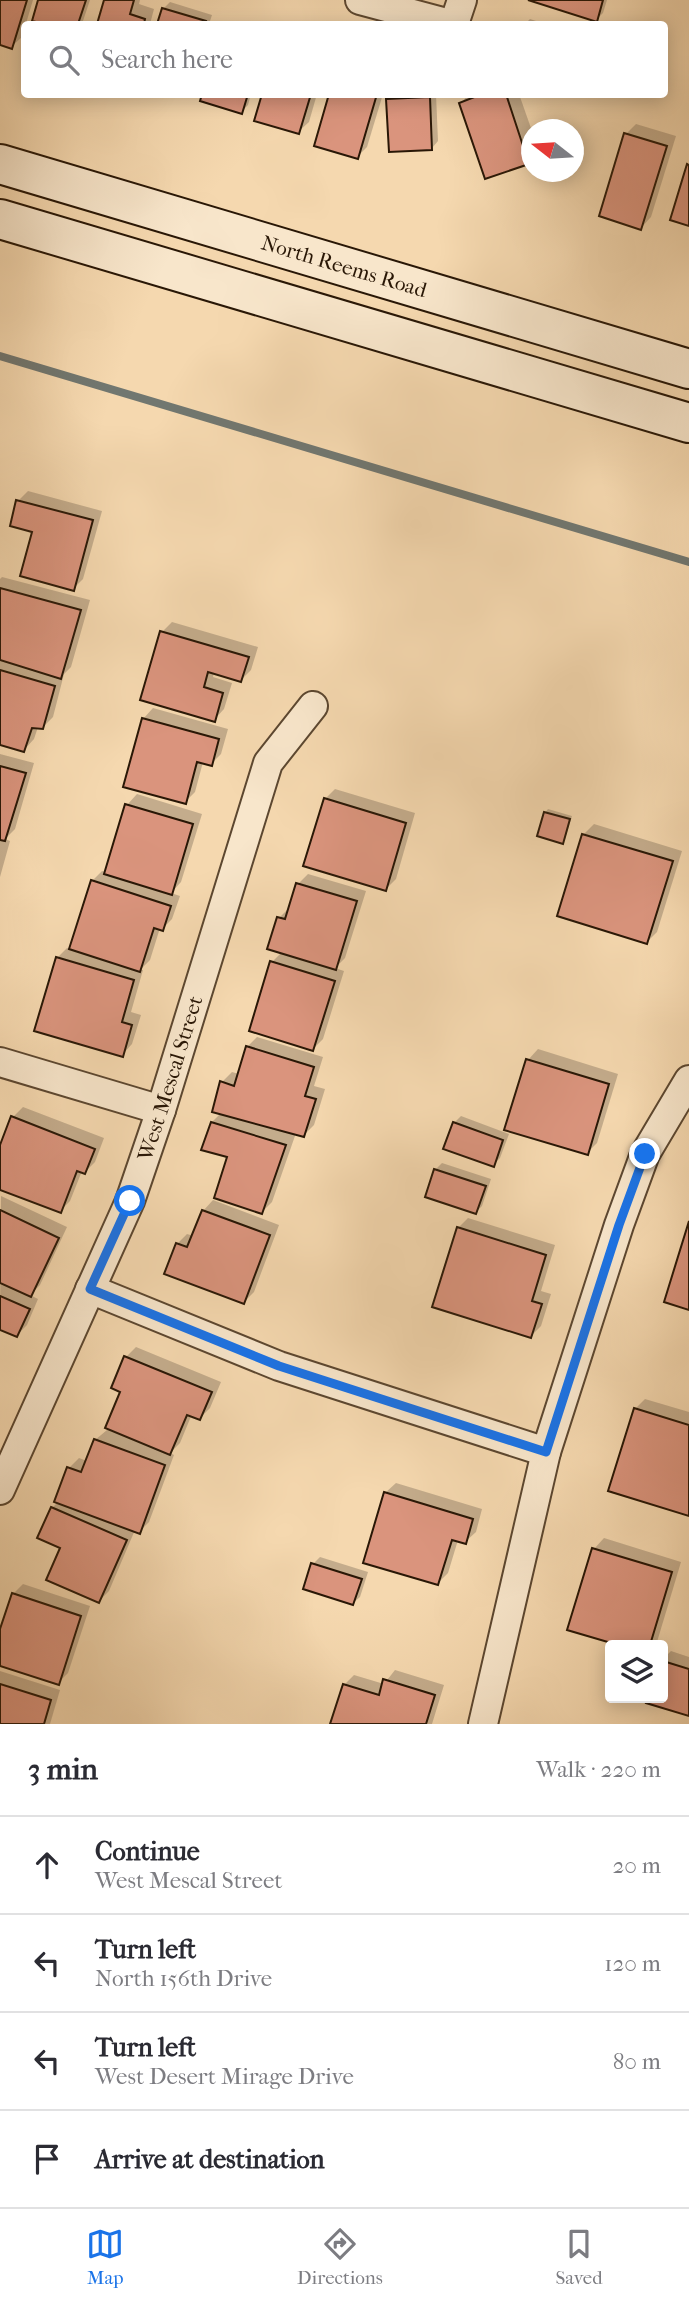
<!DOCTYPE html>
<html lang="en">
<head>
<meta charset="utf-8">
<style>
	:root { --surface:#fff; --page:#f2f2f3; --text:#2b2b33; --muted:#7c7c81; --line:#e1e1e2; --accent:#1a73e8 }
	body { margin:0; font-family:"IM FELL French Canon",serif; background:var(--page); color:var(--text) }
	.controls { position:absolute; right:21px; bottom:21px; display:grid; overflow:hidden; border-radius:7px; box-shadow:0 4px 18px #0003 }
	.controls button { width:63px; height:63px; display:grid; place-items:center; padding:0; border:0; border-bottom:2px solid var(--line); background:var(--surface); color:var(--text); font:35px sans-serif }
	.compass { position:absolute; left:521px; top:119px; width:63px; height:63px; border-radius:50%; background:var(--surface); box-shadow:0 4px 18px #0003; rotate:287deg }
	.stop { position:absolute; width:21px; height:21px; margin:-16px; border:5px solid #1a73e8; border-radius:50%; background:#fff }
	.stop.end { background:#1a73e8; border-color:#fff; box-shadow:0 2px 7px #0008 }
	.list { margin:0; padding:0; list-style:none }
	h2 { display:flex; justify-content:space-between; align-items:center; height:91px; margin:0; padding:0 28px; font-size:30px }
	h2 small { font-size:23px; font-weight:400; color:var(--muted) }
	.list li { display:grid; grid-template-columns:46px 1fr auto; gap:21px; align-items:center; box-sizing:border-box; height:98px; padding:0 28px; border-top:2px solid var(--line) }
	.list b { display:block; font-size:26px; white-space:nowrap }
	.list p { margin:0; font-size:23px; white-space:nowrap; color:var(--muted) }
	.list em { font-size:23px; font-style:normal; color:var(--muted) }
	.icon { flex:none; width:38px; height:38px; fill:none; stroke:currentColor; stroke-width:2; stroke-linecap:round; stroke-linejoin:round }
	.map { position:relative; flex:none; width:689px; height:1724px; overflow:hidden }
	.search { position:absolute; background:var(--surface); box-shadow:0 4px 18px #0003; left:21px; right:21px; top:21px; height:77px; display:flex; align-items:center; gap:18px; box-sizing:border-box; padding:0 24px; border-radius:7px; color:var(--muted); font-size:26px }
	.sheet { height:483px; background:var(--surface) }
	nav { display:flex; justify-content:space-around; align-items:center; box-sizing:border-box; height:98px; border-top:2px solid var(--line); background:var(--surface); font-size:19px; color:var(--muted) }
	nav a { display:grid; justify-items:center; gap:4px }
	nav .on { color:var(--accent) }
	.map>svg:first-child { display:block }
	.shadow { fill:#0003 }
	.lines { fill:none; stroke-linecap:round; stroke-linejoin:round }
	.stream { stroke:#717770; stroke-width:8 }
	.building { fill:#da947d; stroke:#291706; stroke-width:2 }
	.minor-casing { stroke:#5c4730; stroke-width:32 }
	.secondary-casing { stroke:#291706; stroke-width:42 }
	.minor { stroke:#f8e6cb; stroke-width:28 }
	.secondary { stroke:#f8e6cb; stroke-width:38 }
	.route { stroke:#1a73e8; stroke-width:9 }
	.labels { text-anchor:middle; stroke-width:6; stroke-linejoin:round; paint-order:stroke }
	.street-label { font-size:21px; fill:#291706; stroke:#f8e6cb }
</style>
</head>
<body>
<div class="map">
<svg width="689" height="1724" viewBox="0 0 689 1724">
	<rect width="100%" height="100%" fill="#f5d8af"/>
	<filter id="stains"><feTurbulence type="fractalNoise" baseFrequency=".00286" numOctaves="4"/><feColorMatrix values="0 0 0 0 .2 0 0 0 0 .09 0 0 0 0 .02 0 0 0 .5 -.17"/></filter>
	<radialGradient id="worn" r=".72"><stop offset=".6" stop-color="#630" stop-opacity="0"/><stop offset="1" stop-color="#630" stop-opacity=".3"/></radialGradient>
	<g class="shadow">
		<path d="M 0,0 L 33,0 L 22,37 L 11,47 L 0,44 Z"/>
		<path d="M 40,0 L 90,0 L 82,24 L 50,24 L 34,19 Z"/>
		<path d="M 106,0 L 140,0 L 139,4 L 154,9 L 150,24 L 98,24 Z"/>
		<path d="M 531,0 L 607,0 L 603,13 L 596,20 Z"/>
		<path d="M 170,2 L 212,15 L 209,24 L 158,24 L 163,9 Z"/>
		<path d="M 530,19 L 545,24 L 525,24 Z"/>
		<path d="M 204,94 L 251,94 L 248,105 L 241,112 Z"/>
		<path d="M 264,94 L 317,94 L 309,122 L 298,132 Z"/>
		<path d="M 331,94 L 383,94 L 367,147 L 357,157 Z"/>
		<path d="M 394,94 L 436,94 L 438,141 L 432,148 L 388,100 Z"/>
		<path d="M 469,94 L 519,94 L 532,131 L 532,159 L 528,162 L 486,177 L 461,103 Z"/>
		<path d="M 636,124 L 676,136 L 651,217 L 641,228 L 626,134 Z"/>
		<path d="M 28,491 L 102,511 L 83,579 L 73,589 L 34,530 L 18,501 Z"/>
		<path d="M 2,577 L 90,600 L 71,667 L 64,674 L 53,717 L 43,727 L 38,727 L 34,739 L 24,750 L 0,744 L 0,579 Z"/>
		<path d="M 172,622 L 258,647 L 251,670 L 241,680 L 214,672 L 213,677 L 232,683 L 224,709 L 214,720 L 162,632 Z"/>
		<path d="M 153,708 L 228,729 L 221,754 L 211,764 L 203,762 L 195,792 L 185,802 L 143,719 Z"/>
		<path d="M 0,754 L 34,763 L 15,829 L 5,839 L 10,841 L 0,877 Z"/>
		<path d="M 335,789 L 415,813 L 396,879 L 386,889 L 325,799 Z"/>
		<path d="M 137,794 L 202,814 L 181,882 L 171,893 L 180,896 L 172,919 L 162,929 L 160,928 L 150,960 L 140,970 L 143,970 L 131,1012 L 141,1015 L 132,1044 L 122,1055 L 57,958 L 67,948 L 70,949 L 92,881 L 102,871 L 106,872 L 127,805 Z"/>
		<path d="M 548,809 L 572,816 L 565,839 L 562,842 L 545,813 Z"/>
		<path d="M 594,824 L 682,851 L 657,932 L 647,942 L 559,915 L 584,834 Z"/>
		<path d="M 308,874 L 366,891 L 345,958 L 335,968 L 344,971 L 323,1039 L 313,1049 L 272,962 L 282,952 L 279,918 L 289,908 L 298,884 Z"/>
		<path d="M 257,1037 L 323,1057 L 314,1086 L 325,1089 L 314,1125 L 304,1135 L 296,1133 L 272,1202 L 262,1212 L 212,1122 L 221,1113 L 222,1082 L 232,1072 L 239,1074 L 247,1047 Z"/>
		<path d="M 538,1049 L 618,1074 L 597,1143 L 587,1153 L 528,1060 Z"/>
		<path d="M 23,1107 L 104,1138 L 95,1162 L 85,1172 L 82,1171 L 70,1201 L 60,1211 L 0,1188 L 0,1150 L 13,1117 Z"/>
		<path d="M 461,1116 L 509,1134 L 500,1158 L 493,1165 L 454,1123 Z"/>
		<path d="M 442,1163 L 491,1179 L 482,1206 L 476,1212 L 435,1170 Z"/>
		<path d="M 1,1196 L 67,1227 L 40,1285 L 30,1295 L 38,1299 L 27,1325 L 17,1335 L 0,1328 Z"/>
		<path d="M 213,1200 L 279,1225 L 254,1292 L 244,1302 L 177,1244 L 187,1234 L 194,1236 L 203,1211 Z"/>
		<path d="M 468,1218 L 555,1245 L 541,1291 L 551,1294 L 541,1326 L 531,1336 L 458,1228 Z"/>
		<path d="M 136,1347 L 221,1382 L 210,1408 L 200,1418 L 192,1414 L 180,1443 L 170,1453 L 174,1455 L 149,1522 L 139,1532 L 135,1530 L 109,1591 L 99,1601 L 62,1547 L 52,1508 L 58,1502 L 69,1468 L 79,1458 L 87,1461 L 95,1440 L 107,1430 L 123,1391 L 126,1357 Z"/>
		<path d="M 645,1399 L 689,1412 L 689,1514 L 635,1409 Z"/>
		<path d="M 396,1483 L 482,1509 L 476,1532 L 465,1542 L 458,1540 L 448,1573 L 438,1583 L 385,1493 Z"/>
		<path d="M 604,1538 L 681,1562 L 657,1642 L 653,1645 L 624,1645 L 569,1629 L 594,1549 Z"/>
		<path d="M 320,1557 L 368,1572 L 360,1597 L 353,1603 L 313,1564 Z"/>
		<path d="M 23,1584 L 90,1606 L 68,1673 L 58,1683 L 0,1664 L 0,1635 L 13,1594 Z"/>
		<path d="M 671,1651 L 689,1657 L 689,1714 L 648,1702 L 649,1698 L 663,1698 L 663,1659 Z"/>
		<path d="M 395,1670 L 444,1685 L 432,1724 L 332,1724 L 344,1685 L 354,1675 L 384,1684 Z"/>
		<path d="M 0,1671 L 60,1690 L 50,1724 L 0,1724 Z"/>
	</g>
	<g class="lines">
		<path class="stream" d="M 0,356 L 689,562"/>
	</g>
	<g class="building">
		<path d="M 0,0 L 27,0 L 12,49 L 0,45 Z"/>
		<path d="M 38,0 L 86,0 L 78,24 L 44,24 L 32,21 Z"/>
		<path d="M 104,0 L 134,0 L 130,14 L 145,19 L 144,24 L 97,24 Z"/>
		<path d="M 528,0 L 603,0 L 597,22 Z"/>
		<path d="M 162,8 L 206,21 L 205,24 L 157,24 Z"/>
		<path d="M 202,94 L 248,94 L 242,114 L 200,101 Z"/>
		<path d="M 262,94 L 311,94 L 299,134 L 254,121 Z"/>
		<path d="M 329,94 L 377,94 L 358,159 L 314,146 Z"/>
		<path d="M 482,94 L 506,94 L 529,164 L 485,179 L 459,103 Z"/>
		<path d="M 430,97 L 432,150 L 389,152 L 386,99 Z"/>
		<path d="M 624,133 L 667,146 L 641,230 L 599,216 Z"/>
		<path d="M 687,164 L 689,165 L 689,226 L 670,220 Z"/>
		<path d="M 16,500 L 93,520 L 74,591 L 20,576 L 32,532 L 10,526 Z"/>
		<path d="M 0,588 L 81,610 L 61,679 L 0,660 Z"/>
		<path d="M 160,631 L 249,657 L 241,682 L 208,672 L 204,687 L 223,693 L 215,722 L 140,700 Z"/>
		<path d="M 0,670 L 55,686 L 43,729 L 32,728 L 24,752 L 0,745 Z"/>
		<path d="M 142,718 L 219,739 L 212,766 L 197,762 L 186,804 L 123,787 Z"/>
		<path d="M 0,766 L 26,773 L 5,841 L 0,840 Z"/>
		<path d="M 324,798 L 406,823 L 386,891 L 303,866 Z"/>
		<path d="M 125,804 L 193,824 L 172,895 L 104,874 Z"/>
		<path d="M 544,812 L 570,819 L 563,844 L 537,836 Z"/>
		<path d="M 582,834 L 673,861 L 647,944 L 557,916 Z"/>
		<path d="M 91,880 L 171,906 L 163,931 L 154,928 L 140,972 L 69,949 Z"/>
		<path d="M 296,883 L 357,901 L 336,970 L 267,949 L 277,917 L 285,919 Z"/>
		<path d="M 56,957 L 134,980 L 122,1022 L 132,1025 L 123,1057 L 34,1031 Z"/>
		<path d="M 270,961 L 335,981 L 313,1051 L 249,1031 Z"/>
		<path d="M 246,1046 L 314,1067 L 305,1096 L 316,1099 L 304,1137 L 212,1112 L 220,1081 L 234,1086 Z"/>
		<path d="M 526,1059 L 609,1084 L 588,1155 L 504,1130 Z"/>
		<path d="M 11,1116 L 95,1149 L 85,1174 L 77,1171 L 61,1213 L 0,1190 L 0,1145 Z"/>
		<path d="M 211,1122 L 286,1145 L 262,1214 L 214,1198 L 227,1157 L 201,1150 Z"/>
		<path d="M 453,1122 L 503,1140 L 494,1167 L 443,1149 Z"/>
		<path d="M 434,1169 L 486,1186 L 476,1214 L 425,1197 Z"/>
		<path d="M 0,1210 L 59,1238 L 31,1297 L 0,1283 Z"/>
		<path d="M 202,1210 L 270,1235 L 244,1304 L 164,1274 L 176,1243 L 187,1247 Z"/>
		<path d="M 689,1221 L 689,1310 L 664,1302 Z"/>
		<path d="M 457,1227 L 546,1255 L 532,1301 L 542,1304 L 531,1338 L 432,1307 Z"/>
		<path d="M 0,1296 L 30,1309 L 17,1337 L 0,1330 Z"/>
		<path d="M 124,1356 L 212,1392 L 200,1420 L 187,1415 L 170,1455 L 105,1428 L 120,1392 L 111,1388 Z"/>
		<path d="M 634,1408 L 689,1425 L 689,1516 L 608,1491 Z"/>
		<path d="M 94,1439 L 165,1465 L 140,1534 L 54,1502 L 67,1467 L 81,1472 Z"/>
		<path d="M 384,1492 L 473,1519 L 466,1544 L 452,1540 L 438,1585 L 363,1563 Z"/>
		<path d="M 51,1507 L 127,1540 L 99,1603 L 46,1580 L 60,1548 L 37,1538 Z"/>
		<path d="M 592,1548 L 672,1572 L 650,1645 L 618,1645 L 567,1630 Z"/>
		<path d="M 311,1563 L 362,1579 L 353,1605 L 303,1589 Z"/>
		<path d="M 12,1593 L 81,1616 L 59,1685 L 0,1666 L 0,1629 Z"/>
		<path d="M 663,1661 L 689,1669 L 689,1716 L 646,1703 L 648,1698 L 663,1698 Z"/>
		<path d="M 383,1679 L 435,1695 L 426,1724 L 330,1724 L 343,1684 L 379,1695 Z"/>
		<path d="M 0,1684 L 51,1700 L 44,1724 L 0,1724 Z"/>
	</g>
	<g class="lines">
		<g class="minor-casing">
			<g id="minor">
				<path d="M 360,0 L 450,24"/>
				<path d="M 454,24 L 462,0"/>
				<path d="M 0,1062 L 161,1110"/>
				<path d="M 90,1289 L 279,1366 L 546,1452"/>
				<path id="s1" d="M 0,1490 L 130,1201 L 161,1110 L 268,763 L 313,706"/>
				<path d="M 483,1724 L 546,1452 L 619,1225 L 645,1154 L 689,1080"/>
			</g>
		</g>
		<g class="secondary-casing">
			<g id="secondary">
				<path id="s2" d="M 0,164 L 689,369"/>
				<path d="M 0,219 L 689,423"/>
			</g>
		</g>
		<use href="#minor" class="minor"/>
		<use href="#secondary" class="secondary"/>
	</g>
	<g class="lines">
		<path class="route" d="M 130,1201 L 90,1289 L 279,1366 L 546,1452 L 619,1225 L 645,1154"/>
	</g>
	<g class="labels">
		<g class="street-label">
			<text dy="7" stroke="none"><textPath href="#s2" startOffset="359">North Reems Road</textPath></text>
			<text dy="7" stroke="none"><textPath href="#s1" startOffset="446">West Mescal Street</textPath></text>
		</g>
	</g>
	<rect width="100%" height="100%" filter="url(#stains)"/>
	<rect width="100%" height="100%" fill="url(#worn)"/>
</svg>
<div class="controls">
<button><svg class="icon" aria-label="layers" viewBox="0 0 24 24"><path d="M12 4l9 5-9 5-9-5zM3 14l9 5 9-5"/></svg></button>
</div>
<svg class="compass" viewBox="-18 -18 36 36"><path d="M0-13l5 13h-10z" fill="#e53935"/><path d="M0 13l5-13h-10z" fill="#7c7c81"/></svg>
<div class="stop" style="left:130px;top:1201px"></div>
<div class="stop end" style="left:645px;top:1154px"></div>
<div class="search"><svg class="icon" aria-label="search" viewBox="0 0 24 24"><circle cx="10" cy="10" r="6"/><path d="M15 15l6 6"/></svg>Search here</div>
</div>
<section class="sheet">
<h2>3 min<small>Walk · 220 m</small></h2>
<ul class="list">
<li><svg class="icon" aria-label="ahead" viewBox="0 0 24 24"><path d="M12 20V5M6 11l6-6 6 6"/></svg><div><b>Continue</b><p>West Mescal Street</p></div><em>20 m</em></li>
<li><svg class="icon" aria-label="left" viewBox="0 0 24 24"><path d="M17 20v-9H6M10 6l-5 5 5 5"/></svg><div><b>Turn left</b><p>North 156th Drive</p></div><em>120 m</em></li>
<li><svg class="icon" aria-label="left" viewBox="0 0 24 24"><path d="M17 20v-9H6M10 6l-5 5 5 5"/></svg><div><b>Turn left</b><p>West Desert Mirage Drive</p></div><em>80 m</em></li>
<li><svg class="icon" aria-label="arrive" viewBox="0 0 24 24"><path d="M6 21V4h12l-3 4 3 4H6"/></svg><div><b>Arrive at destination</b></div></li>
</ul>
</section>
<nav>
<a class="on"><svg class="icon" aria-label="map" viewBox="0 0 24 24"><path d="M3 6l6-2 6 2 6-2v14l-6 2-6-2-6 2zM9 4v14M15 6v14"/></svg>Map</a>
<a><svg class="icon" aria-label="directions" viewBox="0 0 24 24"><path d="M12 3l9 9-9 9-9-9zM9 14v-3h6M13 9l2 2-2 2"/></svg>Directions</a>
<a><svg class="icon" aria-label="saved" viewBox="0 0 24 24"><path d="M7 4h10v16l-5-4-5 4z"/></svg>Saved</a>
</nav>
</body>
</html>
